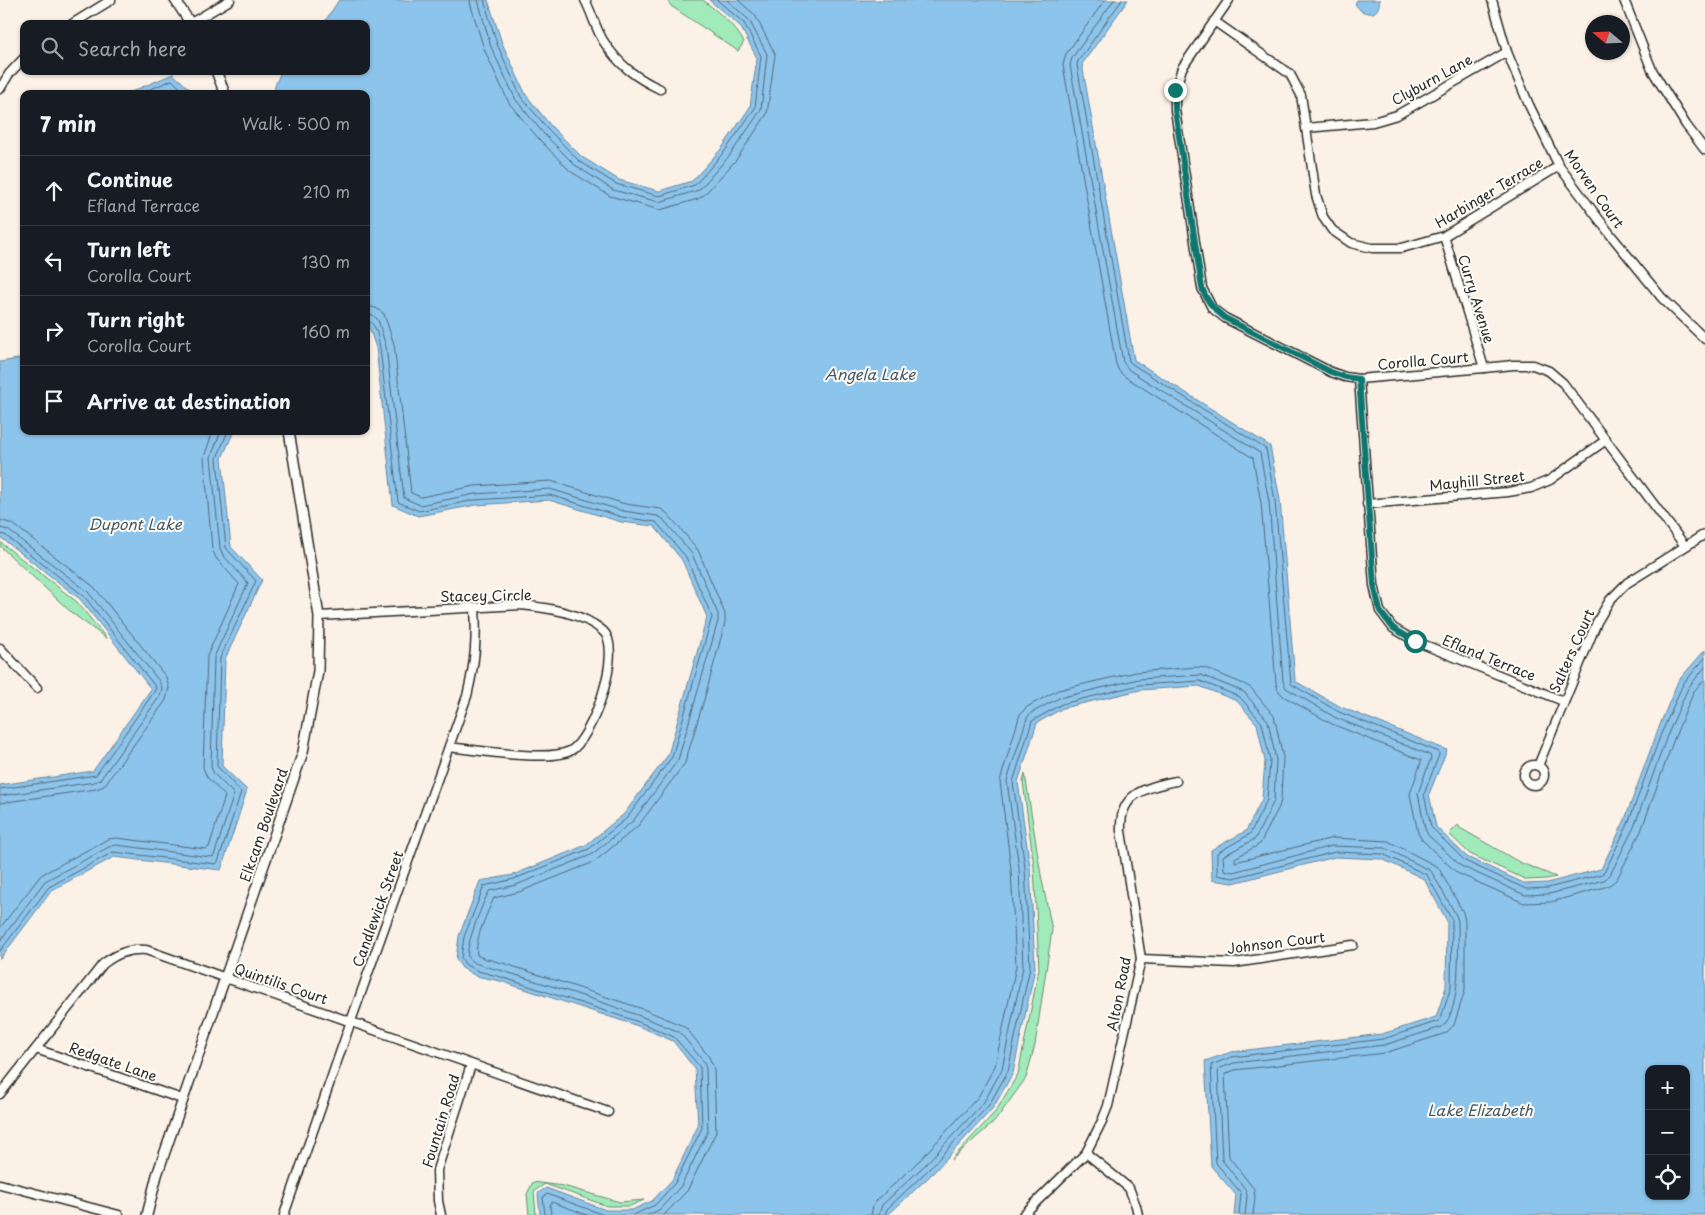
<!DOCTYPE html>
<html lang="en">
<head>
<meta charset="utf-8">
<style>
	:root { --surface:#171b24; --page:#242831; --text:#f1f3f6; --muted:#9ea1a6; --line:#363941 }
	body { margin:0; font-family:"Playpen Sans",sans-serif; background:var(--page); color:var(--text) }
	.controls { position:absolute; right:15px; bottom:15px; display:grid; overflow:hidden; border-radius:10px; box-shadow:0 1px 4px #0004 }
	.controls button { width:45px; height:45px; display:grid; place-items:center; padding:0; border:0; border-bottom:1px solid var(--line); background:var(--surface); color:var(--text); font:25px sans-serif }
	.compass { position:absolute; left:1585px; top:15px; width:45px; height:45px; border-radius:50%; background:var(--surface); box-shadow:0 1px 4px #0004; rotate:289deg }
	.stop { position:absolute; width:15px; height:15px; margin:-11px; border:4px solid #0f766e; border-radius:50%; background:#fff }
	.stop.end { background:#0f766e; border-color:#fff; box-shadow:0 1px 5px #0008 }
	.list { margin:0; padding:0; list-style:none }
	h2 { display:flex; justify-content:space-between; align-items:center; height:65px; margin:0; padding:0 20px; font-size:21px }
	h2 small { font-size:16px; font-weight:400; color:var(--muted) }
	.list li { display:grid; grid-template-columns:32px 1fr auto; gap:15px; align-items:center; box-sizing:border-box; height:70px; padding:0 20px; border-top:1px solid var(--line) }
	.list b { display:block; font-size:19px; white-space:nowrap }
	.list p { margin:0; font-size:16px; white-space:nowrap; color:var(--muted) }
	.list em { font-size:16px; font-style:normal; color:var(--muted) }
	.icon { flex:none; width:28px; height:28px; fill:none; stroke:currentColor; stroke-width:2; stroke-linecap:round; stroke-linejoin:round }
	.map { position:relative; flex:none; width:1705px; height:1215px; overflow:hidden }
	.search { position:absolute; background:var(--surface); box-shadow:0 1px 4px #0004; left:20px; top:20px; width:350px; height:55px; display:flex; align-items:center; gap:12px; box-sizing:border-box; padding:0 18px; border-radius:10px; color:var(--muted); font-size:19px }
	.panel { position:absolute; background:var(--surface); box-shadow:0 1px 4px #0004; left:20px; top:90px; width:350px; height:345px; border-radius:10px }
	.map>svg:first-child { display:block }
	.green { fill:#a1ebba; stroke:#668b72 }
	.water { fill:#8dc4eb; stroke:#66879e; fill-rule:evenodd }
	.lines { fill:none; stroke-linecap:round; stroke-linejoin:round }
	.shore { stroke:#526878; stroke-width:1 }
	.minor-casing { stroke:#2b2b2b; stroke-width:11 }
	.tertiary-casing { stroke:#2b2b2b; stroke-width:12 }
	.minor { stroke:#fdfcf7; stroke-width:8 }
	.tertiary { stroke:#fdfcf7; stroke-width:9 }
	.route { stroke:#0f766e; stroke-width:6 }
	.labels { text-anchor:middle; stroke-width:4; stroke-linejoin:round; paint-order:stroke }
	.street-label { font-size:14px; fill:#2b2b2b; stroke:#fdfcf7 }
	.water-label { font-size:15px; font-style:italic; fill:#485965; stroke:#fdfcf7 }
</style>
</head>
<body>
<div class="map">
<svg width="1705" height="1215" viewBox="0 0 1705 1215">
	<rect width="100%" height="100%" fill="#fbf1e6"/>
	<filter id="ink" filterUnits="userSpaceOnUse"><feTurbulence type="fractalNoise" baseFrequency=".02" numOctaves="2"/><feDisplacementMap in="SourceGraphic" scale="10" xChannelSelector="R" yChannelSelector="G"/><feConvolveMatrix kernelMatrix="1 2 1 2 8 2 1 2 1" color-interpolation-filters="sRGB"/></filter>
	<g filter="url(#ink)">
		<g class="green">
			<path d="M 667,0 L 703,0 C 718,12 734,24 744,42 L 738,51 L 671,6 Z"/>
			<path d="M 0,542 L 77,602 L 107,639 L 72,613 L 0,546 Z"/>
			<path d="M 1025,774 L 1041,875 L 1052,930 L 1035,1045 L 1026,1078 L 995,1121 L 951,1160 L 996,1111 L 1018,1074 L 1039,969 L 1034,867 L 1023,782 Z"/>
			<path d="M 1458,825 L 1460,828 L 1519,862 L 1556,877 L 1546,879 L 1527,880 L 1470,854 L 1449,834 Z"/>
			<path d="M 533,1182 L 563,1186 L 620,1202 L 644,1200 L 630,1206 L 607,1206 L 545,1184 L 534,1191 L 536,1215 L 529,1215 L 527,1194 Z"/>
		</g>
		<g class="water">
			<path d="M 339,0 L 488,0 L 502,43 L 526,95 L 551,126 L 582,157 L 619,180 L 659,191 L 692,181 L 722,148 L 750,107 L 757,58 L 740,26 L 709,0 L 1128,0 L 1082,64 L 1134,360 L 1270,446 L 1280,500 L 1295,681 L 1341,707 L 1447,750 L 1429,794 L 1436,827 L 1467,857 L 1526,884 L 1547,883 L 1601,869 L 1624,822 L 1657,732 L 1678,681 L 1705,650 L 1705,1215 L 1234,1215 L 1236,1195 L 1211,1166 L 1205,1061 L 1231,1052 L 1382,1034 L 1436,1017 L 1446,987 L 1447,921 L 1424,879 L 1382,859 L 1335,857 L 1233,883 L 1212,880 L 1211,850 L 1246,831 L 1262,799 L 1265,761 L 1257,724 L 1237,701 L 1199,686 L 1140,690 L 1063,708 L 1037,723 L 1018,782 L 1030,867 L 1035,968 L 1013,1073 L 993,1108 L 933,1173 L 888,1215 L 540,1215 L 538,1193 L 546,1188 L 606,1210 L 632,1210 L 652,1201 L 672,1180 L 698,1126 L 695,1069 L 673,1041 L 638,1026 L 500,981 L 476,976 L 462,968 L 456,959 L 459,936 L 480,881 L 513,875 L 586,845 L 624,814 L 668,755 L 707,617 L 682,560 L 654,526 L 621,522 L 549,500 L 476,505 L 418,516 L 393,505 L 376,348 L 366,318 L 366,94 L 274,94 L 275,86 L 281,71 L 366,71 L 366,24 L 323,24 ZM 1649,1069 L 1686,1069 L 1686,1196 L 1649,1196 Z"/>
			<path d="M 1357,0 L 1380,0 C 1378,13 1374,16 1361,11 L 1355,4 Z"/>
			<path d="M 173,74 L 191,90 L 193,94 L 126,94 Z"/>
			<path d="M 24,358 L 24,431 L 234,431 L 222,458 L 231,547 L 262,580 L 225,659 L 222,766 L 247,790 L 221,870 L 114,857 L 52,890 L 0,959 L 0,785 L 93,771 L 151,689 L 80,599 L 0,537 L 0,362 Z"/>
		</g>
		<g class="lines">
			<g class="shore">
				<path d="M 470,0 L 471,6 L 484,49 L 509,103 L 538,138 L 570,171 L 610,196 L 660,210 L 698,199 L 704,195 L 736,160 L 767,114 L 775,54 L 755,15 L 738,0"/>
				<path d="M 478,0 L 491,47 L 516,100 L 543,133 L 575,165 L 613,190 L 659,202 L 699,190 L 730,155 L 761,110 L 767,54 L 749,20 L 727,0"/>
				<path d="M 484,0 L 497,44 L 521,97 L 548,129 L 579,161 L 616,184 L 659,196 L 695,185 L 725,151 L 755,108 L 761,56 L 744,23 L 717,0"/>
				<path d="M 1105,0 L 1066,54 L 1063,65 L 1116,364 L 1119,371 L 1124,376 L 1253,458 L 1261,503 L 1276,683 L 1278,690 L 1283,696 L 1332,724 L 1421,760 L 1421,762 L 1410,794 L 1418,833 L 1422,840 L 1457,873 L 1524,903 L 1551,902 L 1605,887 L 1611,884 L 1617,879 L 1641,831 L 1674,739 L 1694,691 L 1705,679"/>
				<path d="M 1114,0 L 1072,58 L 1070,65 L 1123,362 L 1129,370 L 1260,453 L 1269,502 L 1283,681 L 1286,688 L 1336,718 L 1430,755 L 1431,758 L 1418,793 L 1425,829 L 1428,835 L 1461,866 L 1525,895 L 1549,894 L 1604,880 L 1610,875 L 1634,827 L 1667,736 L 1688,688 L 1705,667"/>
				<path d="M 1122,0 L 1078,61 L 1077,65 L 1129,361 L 1132,364 L 1266,449 L 1275,501 L 1291,684 L 1339,712 L 1439,752 L 1439,755 L 1424,794 L 1431,827 L 1465,861 L 1526,889 L 1548,888 L 1602,874 L 1605,871 L 1628,824 L 1661,734 L 1683,684 L 1705,658"/>
				<path d="M 139,94 L 172,80 L 187,94"/>
				<path d="M 366,306 L 376,308 L 384,314 L 394,344 L 411,493 L 421,497 L 474,486 L 551,481 L 625,504 L 661,509 L 668,514 L 698,550 L 725,614 L 725,623 L 706,693 L 685,763 L 638,826 L 594,862 L 519,892 L 494,898 C 488,911 474,940 477,955 L 483,958 L 506,964 L 643,1009 L 681,1025 L 687,1029 L 709,1057 L 714,1068 L 716,1132 L 687,1191 L 664,1215"/>
				<path d="M 366,314 L 373,315 L 378,320 L 386,346 L 404,498 L 420,505 L 475,494 L 550,489 L 623,511 L 658,516 L 663,519 L 692,554 L 718,614 L 718,621 L 678,760 L 633,821 L 591,855 L 516,885 L 489,891 C 483,903 465,945 468,957 C 470,965 499,969 506,972 C 564,990 622,1007 677,1031 L 681,1034 L 704,1062 L 706,1069 L 708,1131 L 681,1186 L 659,1210 L 648,1215"/>
				<path d="M 366,320 C 377,322 378,338 380,348 L 398,502 L 419,511 L 475,500 L 550,495 L 622,517 L 656,522 L 686,557 L 712,617 L 672,757 L 627,818 L 589,849 L 514,879 L 484,886 L 464,937 L 461,958 L 466,965 L 478,971 L 501,977 L 639,1022 L 674,1037 L 700,1067 L 702,1128 L 675,1183 L 655,1205 L 633,1215"/>
				<path d="M 0,520 L 13,524 L 94,587 L 166,677 L 169,688 L 166,700 L 104,786 L 96,789 L 0,803"/>
				<path d="M 0,528 L 8,530 L 88,592 L 159,681 L 162,688 L 160,696 L 100,780 L 94,782 L 0,796"/>
				<path d="M 0,534 L 5,535 L 84,596 L 154,685 L 156,688 L 154,692 L 96,775 L 0,789"/>
				<path d="M 0,928 L 41,875 L 108,839 L 116,838 L 206,849 L 209,847 L 225,796 L 207,777 L 203,768 L 207,656 L 239,584 L 216,558 L 212,549 L 204,457 L 213,431"/>
				<path d="M 0,941 L 45,881 L 111,846 L 116,845 L 211,857 L 214,856 L 234,794 L 214,774 L 211,767 L 214,657 L 248,583 L 223,555 L 220,548 L 211,457 L 221,431"/>
				<path d="M 0,951 L 49,887 L 113,852 L 216,864 L 218,862 L 241,792 L 217,766 L 220,658 L 256,581 L 226,548 L 217,458 L 228,431"/>
				<path d="M 545,1215 L 543,1197 L 547,1194 L 604,1215 L 614,1215"/>
				<path d="M 551,1215 L 550,1205 L 552,1202 L 587,1215"/>
				<path d="M 871,1215 L 873,1206 L 877,1200 L 920,1160 L 978,1097 L 995,1066 L 1016,966 L 1011,869 L 1000,781 L 1020,714 L 1027,707 L 1058,690 L 1136,672 L 1198,667 L 1205,668 L 1244,684 L 1251,688 L 1274,716 L 1283,757 L 1281,800 L 1279,807 L 1260,844 L 1235,858 L 1235,862 L 1333,838 L 1388,841 L 1438,867 L 1463,912 L 1465,921 L 1465,990 L 1454,1025 L 1446,1033 L 1385,1053 L 1235,1070 L 1225,1074 L 1229,1157 L 1254,1189 L 1255,1197 L 1253,1215"/>
				<path d="M 879,1215 L 882,1205 L 925,1165 L 984,1102 L 1002,1069 L 1023,967 L 1019,868 L 1007,781 L 1027,718 L 1031,713 L 1059,698 L 1139,679 L 1201,675 L 1244,692 L 1268,721 L 1276,760 L 1274,801 L 1255,839 L 1223,856 L 1224,870 L 1233,872 L 1332,846 L 1385,848 L 1431,871 L 1456,915 L 1458,921 C 1458,945 1462,1010 1442,1027 L 1384,1045 L 1234,1063 L 1218,1069 L 1222,1160 L 1246,1190 L 1247,1196 L 1245,1215"/>
				<path d="M 885,1215 L 887,1209 L 929,1169 L 989,1105 L 1008,1071 L 1030,967 L 1025,868 L 1013,782 L 1032,721 L 1062,704 L 1139,685 L 1200,681 L 1240,697 L 1262,723 L 1270,760 L 1267,800 L 1250,834 L 1217,853 L 1217,875 L 1233,878 L 1335,852 L 1383,854 L 1427,875 L 1452,920 L 1451,987 L 1441,1018 L 1439,1021 L 1383,1039 L 1232,1057 L 1211,1065 L 1216,1163 L 1241,1193 L 1239,1215"/>
			</g>
			<g class="minor-casing">
				<g id="minor">
					<path d="M 585,0 C 592,13 596,30 604,42 C 619,65 636,78 660,89"/>
					<path d="M 1229,0 L 1182,68 L 1175,90 L 1175,110 L 1202,288 L 1212,308 L 1225,318 L 1331,372 L 1345,377 L 1359,379 L 1484,368 L 1513,365 L 1533,365 L 1549,371 L 1563,383 L 1685,546"/>
					<path d="M 1492,0 L 1507,52 L 1529,105 L 1559,166 L 1610,234 L 1662,298 L 1705,339"/>
					<path d="M 1624,0 L 1652,70 L 1686,125 L 1705,150"/>
					<path d="M 1214,21 L 1290,74 L 1301,95 L 1316,195 L 1323,217 L 1332,230 L 1351,243 L 1372,248 L 1402,248 L 1444,236 L 1559,166"/>
					<path d="M 191,23 L 230,0"/>
					<path d="M 72,24 L 111,0"/>
					<path d="M 0,89 L 9,74 L 24,58"/>
					<path d="M 1306,128 L 1373,122 L 1397,115 L 1507,52"/>
					<path d="M 1444,236 L 1484,368"/>
					<path d="M 1359,379 L 1374,585 L 1380,611 L 1393,628 L 1415,641 L 1563,701"/>
					<path d="M 1367,504 L 1508,492 L 1531,488 L 1550,480 L 1606,440"/>
					<path d="M 319,616 L 521,605 C 548,608 581,612 603,631 C 624,649 592,740 570,751 C 548,762 475,750 449,747"/>
					<path d="M 0,648 L 37,688"/>
					<circle cx="1534" cy="775" r="10"/>
					<path d="M 1538,766 L 1597,622 L 1610,600 L 1627,583 L 1705,534"/>
					<path d="M 1141,959 L 1234,963 L 1353,945"/>
					<path d="M 36,1049 L 182,1099"/>
					<path d="M 0,1094 L 103,964 C 117,953 129,949 146,950 L 608,1112"/>
					<path d="M 1086,1153 L 1129,1188 L 1136,1206 L 1138,1215"/>
					<path d="M 0,1184 L 119,1215"/>
					<path d="M 284,1215 L 351,1021 L 467,696 C 475,663 477,640 475,607"/>
					<path d="M 441,1215 L 438,1201 L 437,1170 L 471,1065"/>
					<path d="M 1023,1215 L 1086,1153 L 1102,1121 L 1108,1106 L 1141,959 L 1121,831 C 1119,793 1145,788 1176,781"/>
				</g>
			</g>
			<g class="tertiary-casing">
				<g id="tertiary">
					<path d="M 175,0 L 191,24"/>
					<path d="M 216,71 L 225,94"/>
					<path d="M 147,1215 L 157,1175 L 303,752 L 318,671 L 319,616 L 289,431"/>
				</g>
			</g>
			<use href="#minor" class="minor"/>
			<use href="#tertiary" class="tertiary"/>
		</g>
	</g>
	<g class="lines" filter="url(#ink)">
		<path class="route" d="M 1175,90 L 1175,110 L 1202,288 C 1207,302 1214,309 1225,318 L 1331,372 L 1345,377 L 1359,379 L 1374,585 L 1380,611 L 1393,628 L 1415,641"/>
	</g>
	<g class="labels">
		<g class="street-label">
			<text transform="translate(1432 80) rotate(-29)" y="5">Clyburn Lane</text>
			<text transform="translate(1594 189) rotate(55)" y="5">Morven Court</text>
			<text transform="translate(1489 193) rotate(-31)" y="5">Harbinger Terrace</text>
			<text transform="translate(1476 299) rotate(73)" y="5">Curry Avenue</text>
			<text transform="translate(1423 361) rotate(-5)" y="5">Corolla Court</text>
			<text transform="translate(1477 481) rotate(-6)" y="5">Mayhill Street</text>
			<text transform="translate(486 596) rotate(-1)" y="5">Stacey Circle</text>
			<text transform="translate(1572 651) rotate(-66)" y="5">Salters Court</text>
			<text transform="translate(1489 658) rotate(22)" y="5">Efland Terrace</text>
			<text transform="translate(264 825) rotate(-71)" y="5">Elkcam Boulevard</text>
			<text transform="translate(378 909) rotate(-70)" y="5">Candlewick Street</text>
			<text transform="translate(1276 943) rotate(-7)" y="5">Johnson Court</text>
			<text transform="translate(281 984) rotate(19)" y="5">Quintilis Court</text>
			<text transform="translate(1119 994) rotate(-79)" y="5">Alton Road</text>
			<text transform="translate(113 1062) rotate(19)" y="5">Redgate Lane</text>
			<text transform="translate(441 1121) rotate(-73)" y="5">Fountain Road</text>
		</g>
		<g class="water-label">
			<text x="870" y="380">Angela Lake</text>
			<text x="135" y="530">Dupont Lake</text>
			<text x="1480" y="1116">Lake Elizabeth</text>
		</g>
	</g>
</svg>
<div class="controls">
<button>+</button>
<button>−</button>
<button><svg class="icon" aria-label="locate" viewBox="0 0 24 24"><circle cx="12" cy="12" r="6"/><path d="M12 2v4M12 18v4M2 12h4M18 12h4"/></svg></button>
</div>
<svg class="compass" viewBox="-18 -18 36 36"><path d="M0-13l5 13h-10z" fill="#e53935"/><path d="M0 13l5-13h-10z" fill="#9ea1a6"/></svg>
<div class="stop" style="left:1415px;top:641px"></div>
<div class="stop end" style="left:1175px;top:90px"></div>
<div class="search"><svg class="icon" aria-label="search" viewBox="0 0 24 24"><circle cx="10" cy="10" r="6"/><path d="M15 15l6 6"/></svg>Search here</div>
<section class="panel">
<h2>7 min<small>Walk · 500 m</small></h2>
<ul class="list">
<li><svg class="icon" aria-label="ahead" viewBox="0 0 24 24"><path d="M12 20V5M6 11l6-6 6 6"/></svg><div><b>Continue</b><p>Efland Terrace</p></div><em>210 m</em></li>
<li><svg class="icon" aria-label="left" viewBox="0 0 24 24"><path d="M17 20v-9H6M10 6l-5 5 5 5"/></svg><div><b>Turn left</b><p>Corolla Court</p></div><em>130 m</em></li>
<li><svg class="icon" aria-label="right" viewBox="0 0 24 24"><path d="M7 20v-9h11M14 6l5 5-5 5"/></svg><div><b>Turn right</b><p>Corolla Court</p></div><em>160 m</em></li>
<li><svg class="icon" aria-label="arrive" viewBox="0 0 24 24"><path d="M6 21V4h12l-3 4 3 4H6"/></svg><div><b>Arrive at destination</b></div></li>
</ul>
</section>
</div>
</body>
</html>
